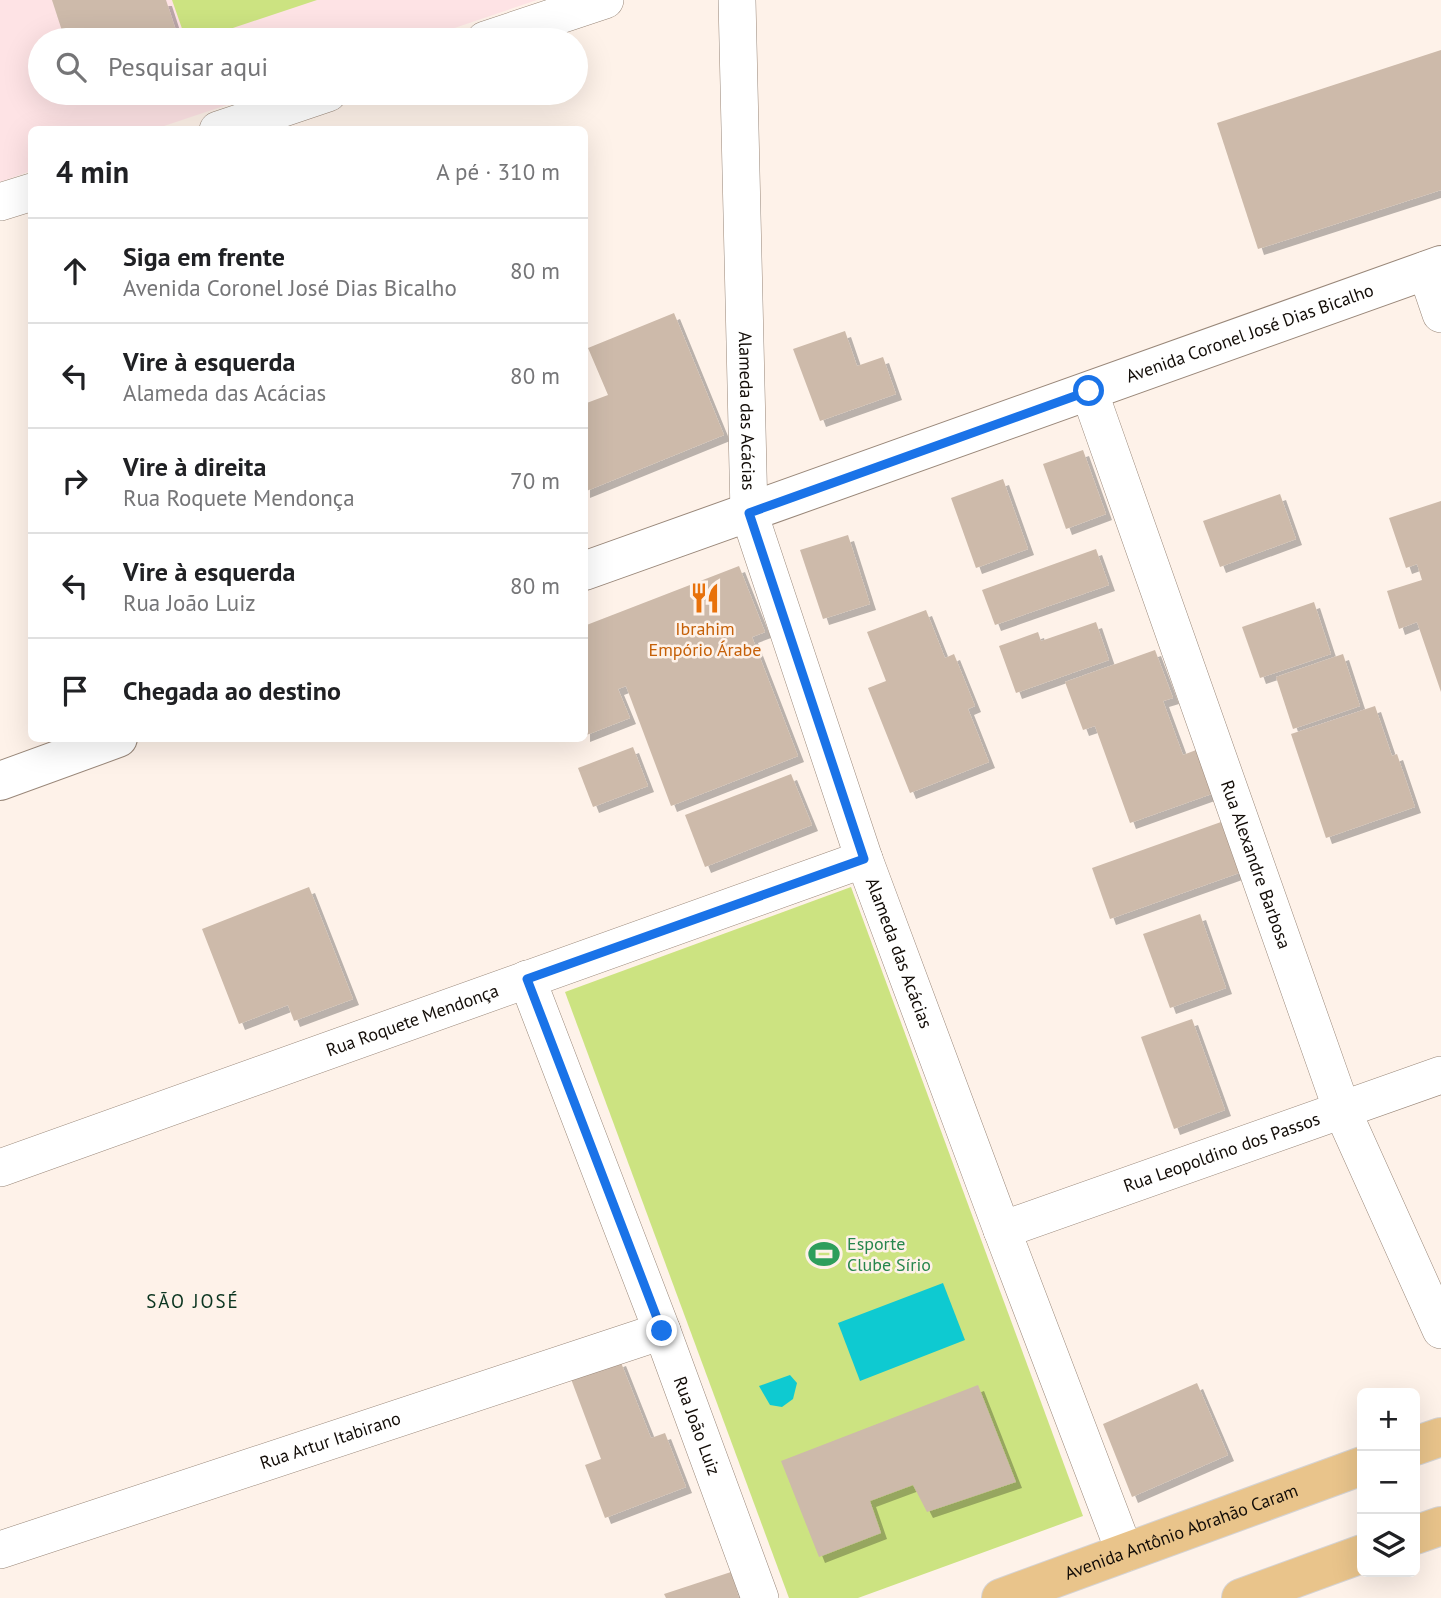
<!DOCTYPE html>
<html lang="pt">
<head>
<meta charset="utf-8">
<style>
	:root { --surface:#fff; --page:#f6f6f6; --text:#202124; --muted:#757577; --line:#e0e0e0 }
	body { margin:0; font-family:"PT Sans",sans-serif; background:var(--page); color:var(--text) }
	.controls { position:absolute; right:21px; bottom:21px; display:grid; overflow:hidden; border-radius:10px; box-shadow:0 7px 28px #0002 }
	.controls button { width:63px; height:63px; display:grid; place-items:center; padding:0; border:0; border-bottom:2px solid var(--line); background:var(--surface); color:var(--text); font:35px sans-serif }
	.stop { position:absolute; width:21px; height:21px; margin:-16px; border:5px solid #1a73e8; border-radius:50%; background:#fff }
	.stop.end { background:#1a73e8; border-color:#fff; box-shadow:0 2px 7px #0008 }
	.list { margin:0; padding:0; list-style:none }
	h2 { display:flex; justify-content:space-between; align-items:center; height:91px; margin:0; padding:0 28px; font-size:30px }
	h2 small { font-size:23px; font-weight:400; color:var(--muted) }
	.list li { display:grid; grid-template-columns:46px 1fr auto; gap:21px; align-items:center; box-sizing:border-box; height:105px; padding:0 28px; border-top:2px solid var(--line) }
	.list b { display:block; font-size:26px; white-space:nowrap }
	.list p { margin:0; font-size:23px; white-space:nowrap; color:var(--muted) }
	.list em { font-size:23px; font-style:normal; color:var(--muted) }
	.icon { flex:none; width:38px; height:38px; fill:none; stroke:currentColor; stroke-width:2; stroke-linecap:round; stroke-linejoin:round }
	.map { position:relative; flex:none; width:1441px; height:1598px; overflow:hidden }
	.search { position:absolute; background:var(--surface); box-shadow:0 7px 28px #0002; left:28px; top:28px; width:560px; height:77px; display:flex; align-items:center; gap:18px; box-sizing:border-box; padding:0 24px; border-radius:38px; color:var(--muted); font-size:26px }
	.panel { position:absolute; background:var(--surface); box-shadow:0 7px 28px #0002; left:28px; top:126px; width:560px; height:616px; border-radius:10px }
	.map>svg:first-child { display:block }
	.education { fill:#fee3e5 }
	.green { fill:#cce381 }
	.water { fill:#0ecad1 }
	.building { fill:#cdbaaa; filter:url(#shadow) }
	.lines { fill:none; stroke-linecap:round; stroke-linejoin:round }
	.minor-casing { stroke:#998779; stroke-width:38 }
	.tertiary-casing { stroke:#998779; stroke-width:40 }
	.primary-casing { stroke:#d5d3d3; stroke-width:40 }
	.minor { stroke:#fff; stroke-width:37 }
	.tertiary { stroke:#fff; stroke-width:38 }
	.primary { stroke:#e9c48b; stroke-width:38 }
	.route { stroke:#1a73e8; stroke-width:9 }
	.labels { text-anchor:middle; stroke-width:5; stroke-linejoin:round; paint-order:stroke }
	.street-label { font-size:18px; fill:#130d08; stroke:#fef2e9 }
	.food-label { font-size:18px; fill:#c56008; stroke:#fef2e9 }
	.leisure-label { font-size:18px; fill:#27864d; stroke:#fef2e9; text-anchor:start }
	.neighbourhood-label { font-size:19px; letter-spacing:2px; fill:#0b3520; stroke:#fef2e9 }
</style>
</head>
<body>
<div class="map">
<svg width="1441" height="1598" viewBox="0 0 1441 1598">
	<defs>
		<filter id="shadow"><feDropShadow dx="6" dy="6" stdDeviation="0" flood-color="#0004"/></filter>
	</defs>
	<rect width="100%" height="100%" fill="#fef2e9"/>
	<path class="education" d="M 0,0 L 537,0 L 419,40 L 40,40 L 40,93 L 263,93 L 155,129 L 32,130 L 31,171 L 0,182 Z"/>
	<g class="green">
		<path d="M 172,0 L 317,0 L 197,40 L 186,40 Z"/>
		<path d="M 851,887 L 1083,1516 L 858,1598 L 789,1598 L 565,992 Z"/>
	</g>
	<g class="water">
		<path d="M 943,1283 L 965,1340 L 860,1381 L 838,1323 Z"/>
		<path d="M 790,1375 L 797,1383 L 793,1399 L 782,1407 L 770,1405 L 759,1386 Z"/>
	</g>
	<g class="building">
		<path d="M 52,0 L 166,0 L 179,40 L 65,40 Z"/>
		<path d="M 1441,50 L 1441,190 L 1258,249 L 1217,123 Z"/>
		<path d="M 674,313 L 724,435 L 584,492 L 584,404 L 608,395 L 588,348 Z"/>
		<path d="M 845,331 L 857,366 L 883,357 L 896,394 L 820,421 L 793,349 Z"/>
		<path d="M 1083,450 L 1106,514 L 1066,529 L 1043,464 Z"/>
		<path d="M 1003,479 L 1028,549 L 976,568 L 951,498 Z"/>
		<path d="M 1280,494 L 1296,539 L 1220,567 L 1203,521 Z"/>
		<path d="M 1441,501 L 1441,692 L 1417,622 L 1399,629 L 1387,591 L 1422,580 L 1417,564 L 1406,568 L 1389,518 Z"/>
		<path d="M 848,535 L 870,604 L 823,619 L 800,550 Z"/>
		<path d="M 1096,549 L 1109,585 L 995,625 L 982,590 Z"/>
		<path d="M 739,566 L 765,632 L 752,637 L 798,756 L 671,806 L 626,686 L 618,689 L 630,718 L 584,736 L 584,626 Z"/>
		<path d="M 1314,602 L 1331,654 L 1260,678 L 1242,627 Z"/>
		<path d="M 926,610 L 945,658 L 954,654 L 975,706 L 968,709 L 989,762 L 910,793 L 868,688 L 886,681 L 867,632 Z"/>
		<path d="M 1096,622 L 1109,660 L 1016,693 L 999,646 L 1038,632 L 1041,641 Z"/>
		<path d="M 1155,650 L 1173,698 L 1163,701 L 1183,755 L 1204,747 L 1220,791 L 1130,823 L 1095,726 L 1083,730 L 1065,682 Z"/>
		<path d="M 1343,654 L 1360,706 L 1293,729 L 1276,677 Z"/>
		<path d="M 1375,706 L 1392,756 L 1397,754 L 1415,807 L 1326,838 L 1291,734 Z"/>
		<path d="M 633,747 L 648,786 L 593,807 L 578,768 Z"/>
		<path d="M 791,774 L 812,825 L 705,867 L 685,815 Z"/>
		<path d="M 1221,822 L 1239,873 L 1110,919 L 1092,868 Z"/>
		<path d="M 309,887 L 353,999 L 294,1021 L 288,1005 L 239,1024 L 202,929 Z"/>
		<path d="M 1200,914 L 1226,988 L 1170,1008 L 1143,934 Z"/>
		<path d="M 1192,1019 L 1225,1110 L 1174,1129 L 1141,1037 Z"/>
		<path d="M 620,1360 L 651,1438 L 665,1433 L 686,1487 L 605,1518 L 585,1465 L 601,1459 L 571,1379 Z"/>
		<path d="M 1197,1383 L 1228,1455 L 1132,1497 L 1103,1424 Z"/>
		<path d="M 978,1385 L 1016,1482 L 927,1512 L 913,1485 L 870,1501 L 881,1533 L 819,1557 L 781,1461 Z"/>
		<path d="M 731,1572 L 739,1598 L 666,1598 L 664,1594 Z"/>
	</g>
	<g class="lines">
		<g class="minor-casing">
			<g id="minor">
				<path id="s1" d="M 737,0 L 749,513 L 864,859 L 1002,1230 L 1125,1553"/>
				<path d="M 485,40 L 605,0"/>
				<path d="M 218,130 L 328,93"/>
				<path d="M 0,202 L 32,192"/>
				<path d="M 1426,270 L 1441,314"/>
				<path id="s2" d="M 1089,391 L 1342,1110 L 1441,1330"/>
				<path id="s3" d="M 527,979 L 662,1331 L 760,1598"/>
				<path id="s4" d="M 0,1168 L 864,859"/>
				<path id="s5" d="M 1002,1230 L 1441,1075"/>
				<path id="s6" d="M 0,1550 L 662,1331"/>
			</g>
		</g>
		<g class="tertiary-casing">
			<g id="tertiary">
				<path id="s7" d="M 584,571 L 1441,265"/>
				<path d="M 0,781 L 118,738"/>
			</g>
		</g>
		<g class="primary-casing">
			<g id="primary">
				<path d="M 1415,1446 L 1441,1437"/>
				<path d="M 1415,1535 L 1441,1526"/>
				<path id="s8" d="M 1001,1598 L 1362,1466"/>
				<path d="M 1241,1598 L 1362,1554"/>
			</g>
		</g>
		<use href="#minor" class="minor"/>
		<use href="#tertiary" class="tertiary"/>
		<use href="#primary" class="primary"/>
	</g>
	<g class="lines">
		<path class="route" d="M 662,1331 L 527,979 L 864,859 L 749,513 L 1089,391"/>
	</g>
	<defs>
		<g id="restaurant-bare" transform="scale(2.415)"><path d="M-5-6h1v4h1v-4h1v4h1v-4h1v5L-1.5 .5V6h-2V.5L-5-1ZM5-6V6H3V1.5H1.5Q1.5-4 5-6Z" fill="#e8710a" stroke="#fef2e9" stroke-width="2.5" paint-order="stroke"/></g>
		<g id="stadium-bare" transform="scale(2.415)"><path d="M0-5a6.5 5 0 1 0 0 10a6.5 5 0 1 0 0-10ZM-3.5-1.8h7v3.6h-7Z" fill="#2e9e5b" stroke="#fef2e9" stroke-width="2.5" paint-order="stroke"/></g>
	</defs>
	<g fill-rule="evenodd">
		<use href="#restaurant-bare" x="705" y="598"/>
		<use href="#stadium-bare" x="824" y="1254"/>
	</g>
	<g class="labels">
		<g class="street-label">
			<text dy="6" stroke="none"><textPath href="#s7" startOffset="707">Avenida Coronel José Dias Bicalho</textPath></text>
			<text dy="6" stroke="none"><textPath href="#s1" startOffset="411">Alameda das Acácias</textPath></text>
			<text dy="6" stroke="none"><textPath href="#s2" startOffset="502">Rua Alexandre Barbosa</textPath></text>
			<text dy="6" stroke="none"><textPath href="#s1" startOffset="978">Alameda das Acácias</textPath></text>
			<text dy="6" stroke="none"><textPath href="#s4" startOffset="438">Rua Roquete Mendonça</textPath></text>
			<text dy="6" stroke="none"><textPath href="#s5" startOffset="233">Rua Leopoldino dos Passos</textPath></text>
			<text dy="6" stroke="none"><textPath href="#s3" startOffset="478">Rua João Luiz</textPath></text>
			<text dy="6" stroke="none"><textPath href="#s6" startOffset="348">Rua Artur Itabirano</textPath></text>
			<text dy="6" stroke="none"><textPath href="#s8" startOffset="192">Avenida Antônio Abrahão Caram</textPath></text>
		</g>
		<g class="food-label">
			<text x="705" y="635">Ibrahim<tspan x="705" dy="21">Empório Árabe</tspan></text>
		</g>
		<g class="leisure-label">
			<text x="847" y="1250">Esporte<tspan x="847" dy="21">Clube Sírio</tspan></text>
		</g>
		<g class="neighbourhood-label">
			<text x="193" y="1308">SÃO JOSÉ</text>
		</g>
	</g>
</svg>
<div class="controls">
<button>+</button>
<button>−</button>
<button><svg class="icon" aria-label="layers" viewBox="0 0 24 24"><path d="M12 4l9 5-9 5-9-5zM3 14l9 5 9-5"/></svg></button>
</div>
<div class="stop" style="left:1089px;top:391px"></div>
<div class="stop end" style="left:662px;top:1331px"></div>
<div class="search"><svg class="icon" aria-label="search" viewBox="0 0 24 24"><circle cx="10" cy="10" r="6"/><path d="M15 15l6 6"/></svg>Pesquisar aqui</div>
<section class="panel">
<h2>4 min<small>A pé · 310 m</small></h2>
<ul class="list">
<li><svg class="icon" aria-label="ahead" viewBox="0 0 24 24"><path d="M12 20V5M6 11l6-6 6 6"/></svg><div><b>Siga em frente</b><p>Avenida Coronel José Dias Bicalho</p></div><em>80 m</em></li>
<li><svg class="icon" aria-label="left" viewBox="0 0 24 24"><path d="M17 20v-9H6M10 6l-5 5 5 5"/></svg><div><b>Vire à esquerda</b><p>Alameda das Acácias</p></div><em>80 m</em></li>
<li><svg class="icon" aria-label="right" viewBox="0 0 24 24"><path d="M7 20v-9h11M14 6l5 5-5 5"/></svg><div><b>Vire à direita</b><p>Rua Roquete Mendonça</p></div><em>70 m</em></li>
<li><svg class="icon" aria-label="left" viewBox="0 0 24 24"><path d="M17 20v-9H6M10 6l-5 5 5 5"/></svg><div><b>Vire à esquerda</b><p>Rua João Luiz</p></div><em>80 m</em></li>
<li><svg class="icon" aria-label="arrive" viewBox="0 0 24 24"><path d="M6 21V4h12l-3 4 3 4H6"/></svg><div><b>Chegada ao destino</b></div></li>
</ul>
</section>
</div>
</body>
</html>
